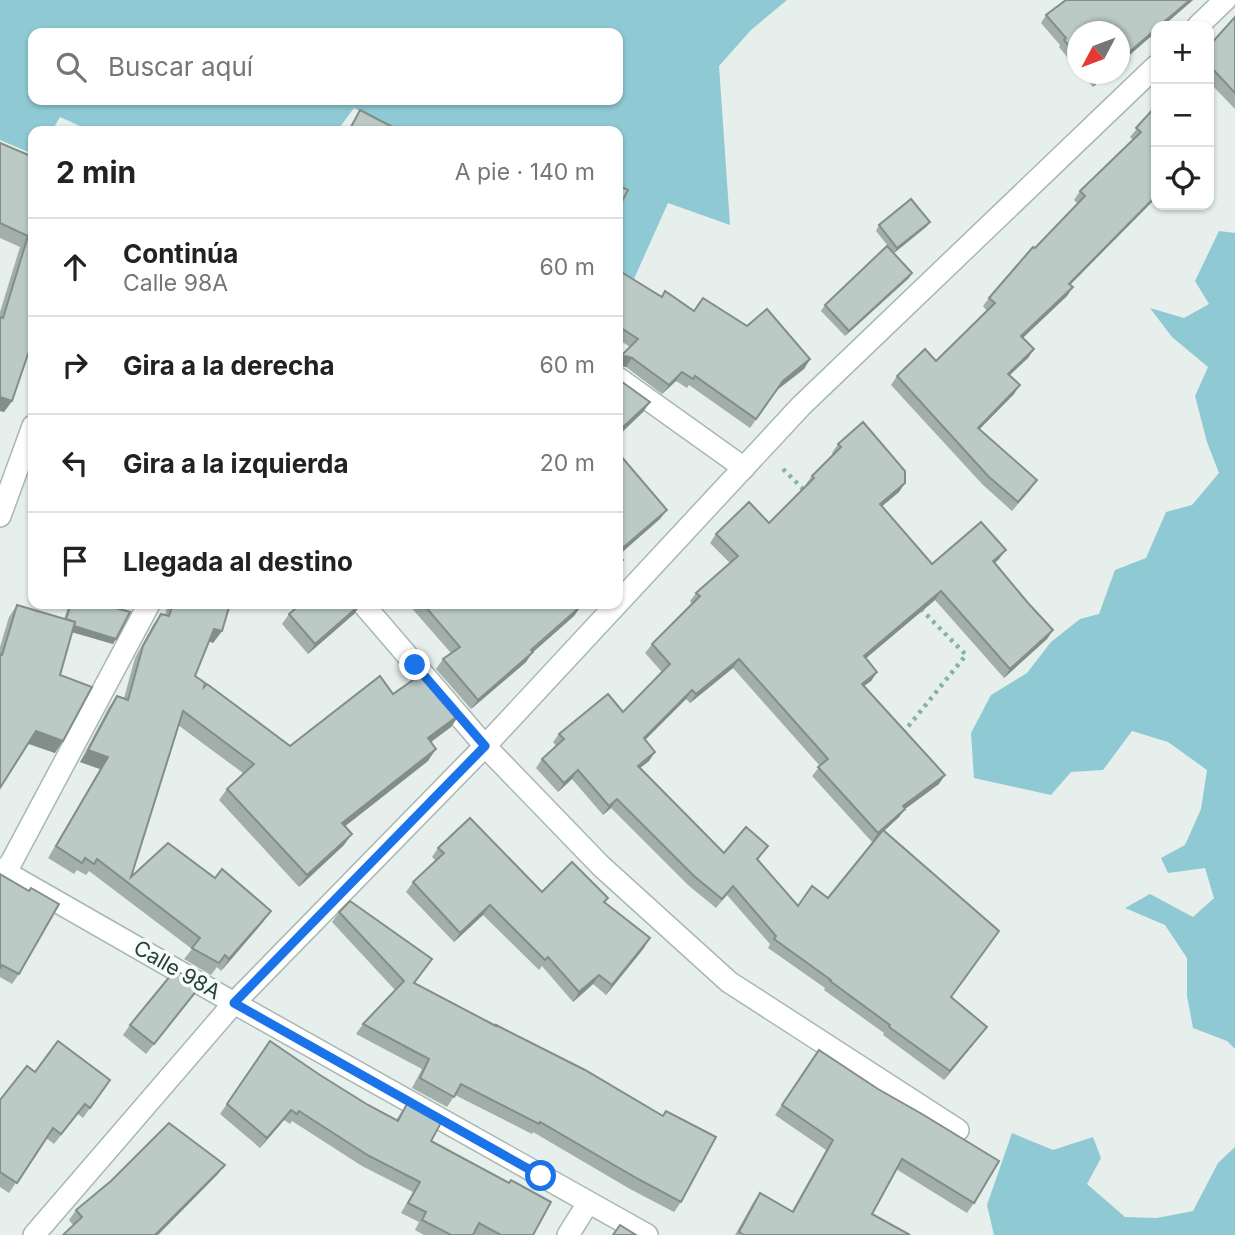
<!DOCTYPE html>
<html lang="es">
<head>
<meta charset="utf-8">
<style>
	:root { --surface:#fff; --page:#f6f6f6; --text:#222; --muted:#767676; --line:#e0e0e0 }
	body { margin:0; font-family:Inter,sans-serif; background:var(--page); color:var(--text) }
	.controls { position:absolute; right:21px; top:21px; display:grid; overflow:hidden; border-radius:14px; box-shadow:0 2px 5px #0004 }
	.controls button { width:63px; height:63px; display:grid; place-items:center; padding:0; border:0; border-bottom:2px solid var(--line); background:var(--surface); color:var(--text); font:35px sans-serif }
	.compass { position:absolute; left:1067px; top:21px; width:63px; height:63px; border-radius:50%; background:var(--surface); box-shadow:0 2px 5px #0004; rotate:229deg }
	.stop { position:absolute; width:21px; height:21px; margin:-16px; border:5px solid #1a73e8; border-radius:50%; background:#fff }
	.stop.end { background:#1a73e8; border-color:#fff; box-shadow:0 2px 7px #0008 }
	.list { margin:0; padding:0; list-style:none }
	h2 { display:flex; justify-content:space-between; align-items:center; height:91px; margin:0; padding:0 28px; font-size:30px }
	h2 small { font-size:23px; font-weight:400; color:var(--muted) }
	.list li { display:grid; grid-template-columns:46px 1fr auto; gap:21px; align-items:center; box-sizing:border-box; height:98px; padding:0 28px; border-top:2px solid var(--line) }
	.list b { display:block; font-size:26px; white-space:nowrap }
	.list p { margin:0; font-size:23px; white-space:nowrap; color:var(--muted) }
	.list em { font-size:23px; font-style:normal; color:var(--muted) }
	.icon { flex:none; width:38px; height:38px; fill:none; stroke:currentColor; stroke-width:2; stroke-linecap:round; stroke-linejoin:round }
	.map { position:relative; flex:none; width:1235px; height:1235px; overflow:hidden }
	.search { position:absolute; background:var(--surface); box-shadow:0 2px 5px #0004; left:28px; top:28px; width:595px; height:77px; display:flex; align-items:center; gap:18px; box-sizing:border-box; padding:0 24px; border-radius:14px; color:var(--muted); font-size:26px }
	.panel { position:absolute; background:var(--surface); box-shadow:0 2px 5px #0004; left:28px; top:126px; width:595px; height:483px; border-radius:14px }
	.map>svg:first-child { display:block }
	.water { fill:#8ec9d4; fill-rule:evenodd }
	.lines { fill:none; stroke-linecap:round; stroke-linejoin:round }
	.minor-casing { stroke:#a8b8b2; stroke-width:24 }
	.path { stroke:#86b3a5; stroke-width:4.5; stroke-dasharray:3.5 5; stroke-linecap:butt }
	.minor { stroke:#fff; stroke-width:21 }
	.wall { fill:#a1aea9; fill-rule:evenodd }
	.shaded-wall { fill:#838d89 }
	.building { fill:#bbcac4; stroke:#838d89; stroke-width:2 }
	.route { stroke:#1a73e8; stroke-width:9 }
	.labels { text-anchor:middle; stroke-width:7; stroke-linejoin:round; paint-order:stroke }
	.street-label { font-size:21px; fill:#24423a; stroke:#f7fbf9 }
</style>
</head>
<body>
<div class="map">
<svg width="1235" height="1235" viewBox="0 0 1235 1235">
	<rect width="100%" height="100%" fill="#e6efeb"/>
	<g class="water">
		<path d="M 0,0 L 787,0 L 751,30 L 719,66 L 730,225 L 668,203 L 629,290 L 618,284 L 618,213 L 621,200 L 618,196 L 618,131 L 400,131 L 354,108 L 337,131 L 91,131 L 60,117 L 52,131 L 33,131 L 33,154 L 0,140 ZM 33,33 L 618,33 L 618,100 L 33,100 Z"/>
		<path d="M 1219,231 L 1235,233 L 1235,1049 L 1227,1041 L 1193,1028 L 1187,996 L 1187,958 L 1165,925 L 1125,908 L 1150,894 L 1193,917 L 1214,898 L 1205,868 L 1168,873 L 1161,858 L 1185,845 L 1201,809 L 1207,770 L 1168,742 L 1132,731 L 1103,770 L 1071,772 L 1051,795 L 974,778 L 971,733 L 991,695 L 1027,673 L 1051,642 L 1080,619 L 1099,614 L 1115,570 L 1146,558 L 1166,512 L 1192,505 L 1219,473 L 1207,442 L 1195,396 L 1208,367 L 1172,337 L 1150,308 L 1184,318 L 1209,304 L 1195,281 Z"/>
		<path d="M 1012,1133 L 1053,1150 L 1093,1137 L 1101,1158 L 1087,1184 L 1125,1217 L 1157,1218 L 1193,1211 L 1218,1163 L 1235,1147 L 1235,1235 L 994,1235 L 987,1205 Z"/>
	</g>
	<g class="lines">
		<g class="minor-casing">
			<g id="minor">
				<path d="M 1198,26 L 1225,0"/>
				<path d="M 618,378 L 744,468"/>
				<path d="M 0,516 L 33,426"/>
				<path d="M 618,603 L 801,406 L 1156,66"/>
				<path d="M 363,604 L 485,746 L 601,866 L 729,982 L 958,1130"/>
				<path d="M 0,869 L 234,1003 L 647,1235"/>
				<path d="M 6,872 L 149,604"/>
				<path d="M 34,1235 L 234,1003 L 485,746 L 617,604"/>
				<path d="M 568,1235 L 588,1203"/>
			</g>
		</g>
		<g class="path">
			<path d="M 783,469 L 806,492"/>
			<path d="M 903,733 L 966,655 L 920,608"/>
		</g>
		<use href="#minor" class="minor"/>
	</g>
	<g class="wall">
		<path d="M 1066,0 L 1193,0 L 1163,26 L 1156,26 L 1156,32 L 1119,64 L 1119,32 L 1077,32 L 1077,69 L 1059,47 L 1060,45 L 1041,23 L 1046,15 Z"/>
		<path d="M 1235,17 L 1235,109 L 1209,82 L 1209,46 Z"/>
		<path d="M 1082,74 L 1108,74 L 1093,87 Z"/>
		<path d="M 1155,107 L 1108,246 L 1070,285 L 1073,287 L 1067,296 L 1023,338 L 1034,349 L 1028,358 L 1010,375 L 1014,394 L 979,429 L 1031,489 L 1012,511 L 982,484 L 891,385 L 897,376 L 936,361 L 987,311 L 983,306 L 989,298 L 1078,204 L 1074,200 L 1080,191 L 1133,140 L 1130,137 Z"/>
		<path d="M 360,110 L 400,131 L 347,131 Z"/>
		<path d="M 0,143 L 33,157 L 28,354 L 12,401 L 4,412 L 0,411 L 0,312 L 20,247 L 0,238 Z"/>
		<path d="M 930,222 L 926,227 L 894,253 L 909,278 L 845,336 L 821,311 L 825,305 L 892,251 L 876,231 L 879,225 Z"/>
		<path d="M 618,270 L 662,297 L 694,311 L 747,326 L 810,359 L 804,369 L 777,390 L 750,428 L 689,385 L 687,388 L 676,381 L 662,394 L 626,367 L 618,365 L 618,360 L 630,347 L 618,339 Z"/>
		<path d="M 618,379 L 650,402 L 643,412 L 618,436 Z"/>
		<path d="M 838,444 L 905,483 L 899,492 L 882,506 L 932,564 L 999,559 L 995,563 L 1028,603 L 1053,630 L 1047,639 L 1004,678 L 935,600 L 866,658 L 877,672 L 871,681 L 864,686 L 939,784 L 905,809 L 899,817 L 884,831 L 951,997 L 987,1027 L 944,1080 L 883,1035 L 884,1033 L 824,990 L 825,988 L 768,948 L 770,944 L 727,895 L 716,908 L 688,885 L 611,808 L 603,815 L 572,779 L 558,792 L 536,768 L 542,759 L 556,746 L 553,742 L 559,734 L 623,712 L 662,672 L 645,653 L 652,644 L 692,604 L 690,601 L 696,593 L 730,563 L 710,543 L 716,534 L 769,523 L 806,485 L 806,484 L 812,476 L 833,455 L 832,453 ZM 733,668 L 820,766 L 812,776 L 872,842 L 880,835 L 828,898 L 798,906 L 758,860 L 768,846 L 724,853 L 640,768 L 649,761 L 655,752 L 645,740 L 686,699 L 690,703 Z"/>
		<path d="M 69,604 L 101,604 L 113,644 L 72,632 L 60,675 L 55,753 L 28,744 L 0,788 L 0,647 L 9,617 L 17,605 L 64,619 Z"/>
		<path d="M 168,604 L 230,604 L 222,631 L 213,643 L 209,641 L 195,676 L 204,687 L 290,746 L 393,694 L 459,715 L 451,727 L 431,742 L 428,761 L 345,826 L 344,845 L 299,887 L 219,800 L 227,789 L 243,773 L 178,725 L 131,877 L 263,922 L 221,971 L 217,967 L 211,975 L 184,959 L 192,949 L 89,871 L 86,875 L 77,870 L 74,874 L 48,858 L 100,769 L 80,762 L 109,707 L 117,696 L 124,698 L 135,658 L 153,625 L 161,614 L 165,615 Z"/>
		<path d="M 361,604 L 354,614 L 308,654 L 282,624 L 289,614 Z"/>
		<path d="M 408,604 L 582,604 L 574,616 L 532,653 L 526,662 L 471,709 L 436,669 L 443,659 L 451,653 Z"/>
		<path d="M 438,848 L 542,892 L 605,902 L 644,948 L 606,995 L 593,984 L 573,1002 L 542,966 L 539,970 L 483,915 L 454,942 L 406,892 L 413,882 L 436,861 L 432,857 Z"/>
		<path d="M 0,874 L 19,974 L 12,984 L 0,977 Z"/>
		<path d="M 339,912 L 415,983 L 663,1116 L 666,1111 L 681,1202 L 674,1212 L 630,1189 L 533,1132 L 532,1134 L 455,1095 L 447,1107 L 412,1088 L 422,1069 L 356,1034 L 363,1024 L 395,990 L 332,922 Z"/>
		<path d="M 201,985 L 146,1054 L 123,1035 L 130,1025 Z"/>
		<path d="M 270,1041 L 320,1075 L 368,1105 L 396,1120 L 408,1102 L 431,1141 L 533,1235 L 476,1235 L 473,1234 L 473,1235 L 424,1235 L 415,1230 L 419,1222 L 401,1213 L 413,1192 L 362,1166 L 292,1121 L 290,1124 L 284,1120 L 260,1148 L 220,1114 Z"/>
		<path d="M 819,1050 L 974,1203 L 967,1213 L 896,1169 L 872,1214 L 910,1235 L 735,1235 L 753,1203 L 760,1193 L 792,1211 L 826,1150 L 775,1115 Z"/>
		<path d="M 35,1072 L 110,1080 L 83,1118 L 78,1114 L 54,1144 L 46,1138 L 9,1193 L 0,1187 L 0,1100 Z"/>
		<path d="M 225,1165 L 217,1175 L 73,1225 L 69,1220 L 76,1210 Z"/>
	</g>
	<g class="shaded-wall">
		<path d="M 1190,0 L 1193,0 L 1163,26 L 1159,26 Z"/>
		<path d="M 1156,29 L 1156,32 L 1119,64 L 1119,61 Z"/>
		<path d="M 1105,74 L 1108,74 L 1093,87 L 1098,79 Z"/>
		<path d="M 1156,196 L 1156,198 L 1063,292 L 1069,284 Z"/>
		<path d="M 930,222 L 926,227 L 894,253 L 897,248 Z"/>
		<path d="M 912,273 L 909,278 L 845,336 L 849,331 Z"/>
		<path d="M 1073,287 L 1067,296 L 1015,345 L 1021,336 Z"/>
		<path d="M 1034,349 L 1028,358 L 1002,382 L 1008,374 Z"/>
		<path d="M 626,356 L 632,358 L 626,367 L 618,365 L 618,360 L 620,357 Z"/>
		<path d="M 810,359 L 804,369 L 777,390 L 783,381 Z"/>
		<path d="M 682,372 L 676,381 L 662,394 L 669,385 Z"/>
		<path d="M 1020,385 L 1014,394 L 972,437 L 978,428 Z"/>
		<path d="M 0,397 L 12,401 L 4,412 L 0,411 Z"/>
		<path d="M 650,402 L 643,412 L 618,436 L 622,428 Z"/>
		<path d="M 905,483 L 899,492 L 874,513 L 880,504 Z"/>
		<path d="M 667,510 L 660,519 L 618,556 L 618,552 Z"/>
		<path d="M 1006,550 L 999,559 L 987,570 L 993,561 Z"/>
		<path d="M 941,591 L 935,600 L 858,665 L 864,656 Z"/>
		<path d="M 361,604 L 354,614 L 308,654 L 315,644 Z"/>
		<path d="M 581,606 L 574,616 L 532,653 L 526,662 L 471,709 L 478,700 Z"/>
		<path d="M 65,624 L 116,639 L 113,644 L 61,629 Z"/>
		<path d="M 214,629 L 222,631 L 213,643 L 206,640 Z"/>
		<path d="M 1053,630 L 1047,639 L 1004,678 L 1010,669 Z"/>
		<path d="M 739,659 L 733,668 L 690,703 L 696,694 Z"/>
		<path d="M 877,672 L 871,681 L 856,692 L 862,684 Z"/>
		<path d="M 692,690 L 686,699 L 638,747 L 644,738 Z"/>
		<path d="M 459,715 L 451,727 L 420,750 L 428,738 Z"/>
		<path d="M 36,731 L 63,741 L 55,753 L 27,743 Z"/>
		<path d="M 436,749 L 428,761 L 334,835 L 342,823 Z"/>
		<path d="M 88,750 L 108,757 L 100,769 L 80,762 Z"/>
		<path d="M 655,752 L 649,761 L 631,775 L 638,766 Z"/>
		<path d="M 578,770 L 572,779 L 558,792 L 564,783 Z"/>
		<path d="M 945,775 L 939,784 L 905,809 L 899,817 L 872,842 L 878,833 L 903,806 Z"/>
		<path d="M 617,799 L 611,808 L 603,815 L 609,806 Z"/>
		<path d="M 352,834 L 344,845 L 299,887 L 307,875 Z"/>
		<path d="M 490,905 L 483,915 L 454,942 L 460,933 Z"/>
		<path d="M 271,911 L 263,922 L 221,971 L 229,959 Z"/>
		<path d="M 650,938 L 644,948 L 606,995 L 612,985 Z"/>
		<path d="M 599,975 L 593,984 L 573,1002 L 579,992 Z"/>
		<path d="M 201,985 L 194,995 L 146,1054 L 154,1044 Z"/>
		<path d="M 987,1027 L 981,1035 L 944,1080 L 950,1071 Z"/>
		<path d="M 291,1110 L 284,1120 L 260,1148 L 267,1138 Z"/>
		<path d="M 225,1165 L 217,1175 L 158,1235 L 155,1235 Z"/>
	</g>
	<g class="building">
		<path d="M 1066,0 L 1190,0 L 1159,26 L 1156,26 L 1156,29 L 1119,61 L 1119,32 L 1077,32 L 1077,55 L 1064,40 L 1066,38 L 1046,15 Z"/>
		<path d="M 1235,17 L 1235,93 L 1209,65 L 1209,46 Z"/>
		<path d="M 1093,74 L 1105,74 L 1098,79 Z"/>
		<path d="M 1155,107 L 1156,196 L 1069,284 L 1073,287 L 1021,336 L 1034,349 L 1008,374 L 1020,385 L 978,428 L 1037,480 L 1018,502 L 988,476 L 897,376 L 925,349 L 936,361 L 995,303 L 989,298 L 1033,247 L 1035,248 L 1085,196 L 1080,191 L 1141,132 L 1136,128 Z"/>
		<path d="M 360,110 L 400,131 L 349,131 Z"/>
		<path d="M 0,143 L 33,157 L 33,343 L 28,354 L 12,401 L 0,397 L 0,317 L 3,318 L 28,236 L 0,223 Z"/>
		<path d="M 618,185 L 628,190 L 618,209 Z"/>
		<path d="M 911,199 L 930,222 L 897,248 L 879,225 Z"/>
		<path d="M 887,246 L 912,273 L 849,331 L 825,305 Z"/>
		<path d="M 618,270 L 662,297 L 665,291 L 694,311 L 703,298 L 747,326 L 767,309 L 810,359 L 783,381 L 756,419 L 695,376 L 693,379 L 682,372 L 669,385 L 632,358 L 626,356 L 620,357 L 638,339 L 618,326 Z"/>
		<path d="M 618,379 L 650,402 L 622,428 L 618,423 Z"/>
		<path d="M 863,422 L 905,471 L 905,483 L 880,504 L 932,564 L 981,522 L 1006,550 L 993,561 L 1028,603 L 1053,630 L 1010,669 L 941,591 L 864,656 L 877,672 L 862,684 L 945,775 L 903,806 L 905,809 L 878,833 L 818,767 L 828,759 L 739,659 L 696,694 L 692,690 L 644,738 L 655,752 L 638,766 L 724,853 L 746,827 L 768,846 L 757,859 L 798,906 L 812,886 L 828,898 L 883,830 L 999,931 L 951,997 L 987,1027 L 950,1071 L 889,1027 L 890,1025 L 830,981 L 831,980 L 774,939 L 776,936 L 733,886 L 722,899 L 694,876 L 617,799 L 609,806 L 578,770 L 564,783 L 542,759 L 564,739 L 559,734 L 608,694 L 623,712 L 670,664 L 652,644 L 700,596 L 696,593 L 738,556 L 716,534 L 749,502 L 769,523 L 814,478 L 812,476 L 841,447 L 838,444 Z"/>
		<path d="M 620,455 L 667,510 L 618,552 L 618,457 Z"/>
		<path d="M 618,555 L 623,560 L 618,565 Z"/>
		<path d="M 71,604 L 101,604 L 130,612 L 116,639 L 74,626 L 75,622 L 66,619 Z"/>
		<path d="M 173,604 L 230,604 L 222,631 L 214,629 L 195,676 L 205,683 L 204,687 L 207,684 L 290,746 L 380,676 L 393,694 L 423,673 L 459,715 L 428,738 L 436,749 L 342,823 L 352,834 L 307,875 L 227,789 L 254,764 L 183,711 L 131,877 L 168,843 L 215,878 L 222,869 L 271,911 L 229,959 L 225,955 L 219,963 L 192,948 L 200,938 L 97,859 L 94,864 L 85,858 L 82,863 L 56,846 L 108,757 L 88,750 L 117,696 L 128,700 L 143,646 L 161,614 L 169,616 Z"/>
		<path d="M 301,604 L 361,604 L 315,644 L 289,614 Z"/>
		<path d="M 423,604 L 579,604 L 581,606 L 531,650 L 533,652 L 478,700 L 443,659 L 460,647 Z"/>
		<path d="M 17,605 L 75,622 L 60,675 L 92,687 L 63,741 L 36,731 L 0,788 L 0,654 L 2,655 Z"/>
		<path d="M 470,818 L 542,892 L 572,862 L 608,898 L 604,902 L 650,938 L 612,985 L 599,975 L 579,992 L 548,957 L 545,960 L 490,905 L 460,933 L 413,882 L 444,853 L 438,848 Z"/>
		<path d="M 0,874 L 29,891 L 31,888 L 59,904 L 19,974 L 2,965 L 0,968 Z"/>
		<path d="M 350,901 L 432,959 L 414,983 L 496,1026 L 496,1025 L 585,1070 L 663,1116 L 666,1111 L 716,1137 L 681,1202 L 638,1179 L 540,1122 L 539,1124 L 461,1084 L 454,1097 L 420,1078 L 429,1059 L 363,1024 L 404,981 L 339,912 Z"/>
		<path d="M 175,970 L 201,985 L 154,1044 L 130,1025 Z"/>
		<path d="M 58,1041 L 110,1080 L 90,1108 L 85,1104 L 61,1134 L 53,1128 L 17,1183 L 0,1172 L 0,1100 L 27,1066 L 35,1072 Z"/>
		<path d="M 270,1041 L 320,1075 L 368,1105 L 398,1121 L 408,1102 L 442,1121 L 431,1141 L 509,1183 L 511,1180 L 551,1202 L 533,1235 L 501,1235 L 479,1223 L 473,1235 L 451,1235 L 422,1220 L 426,1212 L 408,1203 L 420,1182 L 369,1156 L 299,1111 L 297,1114 L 291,1110 L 267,1138 L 227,1104 Z"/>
		<path d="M 819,1050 L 878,1089 L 922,1114 L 999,1161 L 974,1203 L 902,1159 L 872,1214 L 910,1235 L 744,1235 L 739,1232 L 760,1193 L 793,1212 L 833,1140 L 782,1105 Z"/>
		<path d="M 169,1123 L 225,1165 L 155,1235 L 63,1235 L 82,1217 L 76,1210 L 111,1181 Z"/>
		<path d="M 620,1225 L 636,1235 L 613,1235 Z"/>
	</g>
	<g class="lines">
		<path class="route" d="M 415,665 L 485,746 L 234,1003 L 541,1176"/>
	</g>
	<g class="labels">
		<g class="street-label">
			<text transform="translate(177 970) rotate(30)" y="7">Calle 98A</text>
		</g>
	</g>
</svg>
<div class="controls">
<button>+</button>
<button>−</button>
<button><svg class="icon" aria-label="locate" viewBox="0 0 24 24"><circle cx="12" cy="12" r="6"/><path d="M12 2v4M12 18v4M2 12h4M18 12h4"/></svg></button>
</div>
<svg class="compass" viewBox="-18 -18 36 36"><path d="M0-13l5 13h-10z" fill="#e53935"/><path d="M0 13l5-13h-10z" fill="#767676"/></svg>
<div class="stop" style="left:541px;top:1176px"></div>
<div class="stop end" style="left:415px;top:665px"></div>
<div class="search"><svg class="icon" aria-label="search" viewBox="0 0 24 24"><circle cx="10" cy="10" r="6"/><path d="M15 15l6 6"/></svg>Buscar aquí</div>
<section class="panel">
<h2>2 min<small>A pie · 140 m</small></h2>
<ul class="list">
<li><svg class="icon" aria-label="ahead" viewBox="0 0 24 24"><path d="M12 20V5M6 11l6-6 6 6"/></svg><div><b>Continúa</b><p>Calle 98A</p></div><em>60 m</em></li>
<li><svg class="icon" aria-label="right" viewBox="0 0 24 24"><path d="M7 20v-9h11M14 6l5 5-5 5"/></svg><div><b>Gira a la derecha</b></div><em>60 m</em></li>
<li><svg class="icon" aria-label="left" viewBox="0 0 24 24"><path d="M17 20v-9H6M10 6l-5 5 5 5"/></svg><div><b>Gira a la izquierda</b></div><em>20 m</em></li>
<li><svg class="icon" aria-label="arrive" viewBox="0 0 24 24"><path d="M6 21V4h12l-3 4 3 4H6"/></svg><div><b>Llegada al destino</b></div></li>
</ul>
</section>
</div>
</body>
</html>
